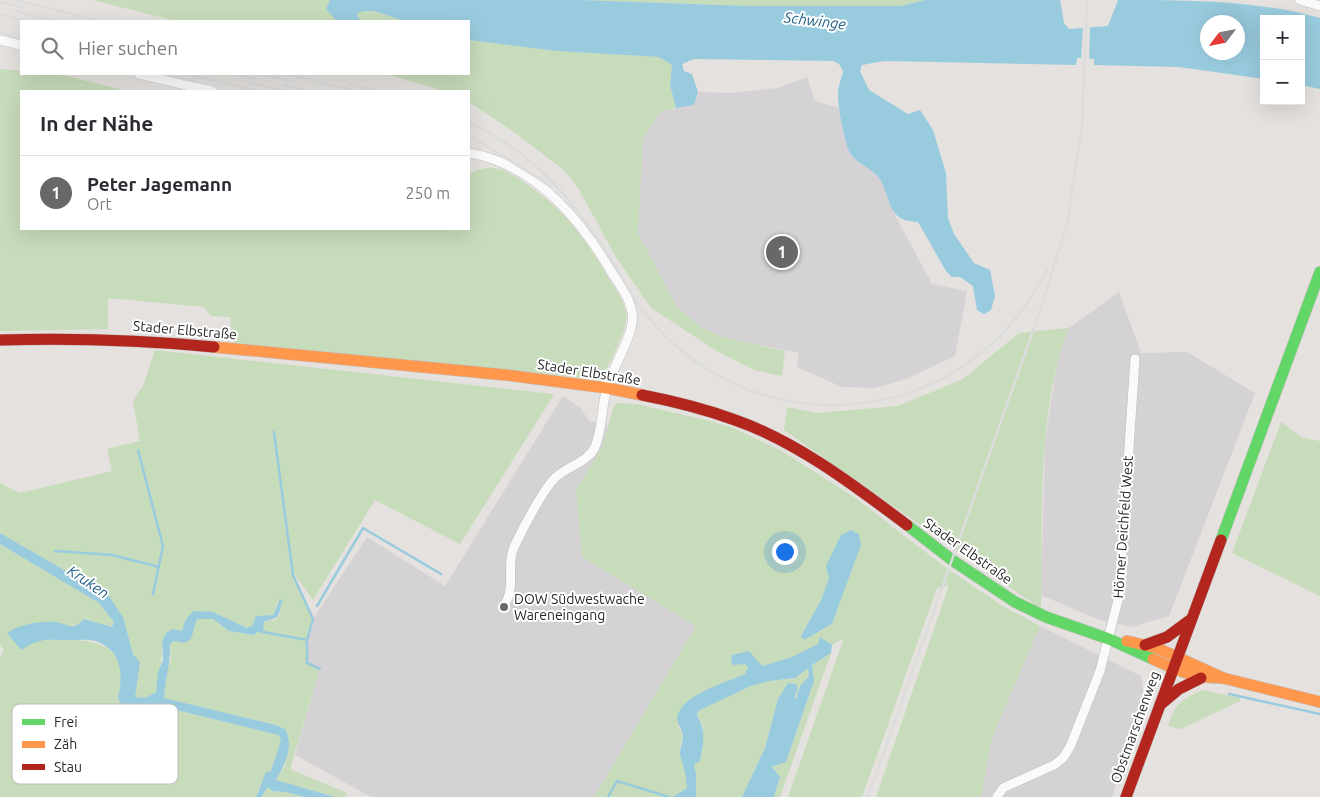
<!DOCTYPE html>
<html lang="de">
<head>
<meta charset="utf-8">
<style>
	:root { --surface:#fff; --page:#f2f2f3; --text:#2b2b33; --muted:#7c7c81; --line:#e1e1e2; --accent:#696867 }
	body { margin:0; font-family:Ubuntu,sans-serif; background:var(--page); color:var(--text) }
	.controls { position:absolute; right:15px; top:15px; display:grid; overflow:hidden; border-radius:0px; box-shadow:0 5px 20px #0002 }
	.controls button { width:45px; height:45px; display:grid; place-items:center; padding:0; border:0; border-bottom:1px solid var(--line); background:var(--surface); color:var(--text); font:25px sans-serif }
	.compass { position:absolute; left:1200px; top:15px; width:45px; height:45px; border-radius:50%; background:var(--surface); box-shadow:0 5px 20px #0002; rotate:238deg }
	.you { position:absolute; left:784px; top:551px; width:18px; height:18px; margin:-12px; border:4px solid #fff; border-radius:50%; background:#1a73e8; box-shadow:0 0 0 8px #1a73e833 }
	.badge { display:grid; place-items:center; width:32px; height:32px; border-radius:50%; background:var(--accent); color:#fff; font-size:16px; font-weight:700 }
	.pin { position:absolute; translate:-50% -50%; border:2px solid #fff; box-shadow:0 1px 5px #0006 }
	.list { margin:0; padding:0; list-style:none }
	h2 { display:flex; justify-content:space-between; align-items:center; height:65px; margin:0; padding:0 20px; font-size:21px }
	h2 small { font-size:16px; font-weight:400; color:var(--muted) }
	.list li { display:grid; grid-template-columns:32px 1fr auto; gap:15px; align-items:center; box-sizing:border-box; height:75px; padding:0 20px; border-top:1px solid var(--line) }
	.list b { display:block; font-size:19px; white-space:nowrap }
	.list p { margin:0; font-size:16px; white-space:nowrap; color:var(--muted) }
	.list em { font-size:16px; font-style:normal; color:var(--muted) }
	.icon { flex:none; width:28px; height:28px; fill:none; stroke:currentColor; stroke-width:2; stroke-linecap:round; stroke-linejoin:round }
	.map { position:relative; flex:none; width:1320px; height:797px; overflow:hidden }
	.search { position:absolute; background:var(--surface); box-shadow:0 5px 20px #0002; left:20px; top:20px; width:450px; height:55px; display:flex; align-items:center; gap:12px; box-sizing:border-box; padding:0 18px; border-radius:0px; color:var(--muted); font-size:19px }
	.panel { position:absolute; background:var(--surface); box-shadow:0 5px 20px #0002; left:20px; top:90px; width:450px; height:140px; border-radius:0px }
	.map>svg:first-child { display:block }
	.industrial { fill:#d5d2d5 }
	.green { fill:#c7dcba; fill-rule:evenodd }
	.water { fill:#99cbde; fill-rule:evenodd }
	.pier { fill:#e4e1de }
	.lines { fill:none; stroke-linecap:round; stroke-linejoin:round }
	.stream { stroke:#99cbde; stroke-width:2.5 }
	.street-casing { stroke:#bfbdbe; stroke-width:10 }
	.fast-casing { stroke:#bfbdbe; stroke-width:12 }
	.slow-casing { stroke:#bfbdbe; stroke-width:12 }
	.jam-casing { stroke:#bfbdbe; stroke-width:12 }
	.street { stroke:#fbfafa; stroke-width:9 }
	.fast { stroke:#63d668; stroke-width:11 }
	.slow { stroke:#ff974d; stroke-width:11 }
	.jam { stroke:#b3261e; stroke-width:11 }
	.rail { stroke:#dcdcdd; stroke-width:2.5 }
	.poi-dot { fill:#696867; stroke:#fff; stroke-width:2 }
	.labels { text-anchor:middle; stroke-width:4; stroke-linejoin:round; paint-order:stroke }
	.street-label { font-size:14px; fill:#272727; stroke:#fff }
	.poi-label { font-size:14px; fill:#272727; stroke:#fff; text-anchor:start }
	.water-label { font-size:15px; font-style:italic; fill:#1d5f85; stroke:#fff }
	.key { fill:#fff; stroke:#bebebe; stroke-width:1 }
	.key-label { font-size:14px; fill:#272727 }
</style>
</head>
<body>
<div class="map">
<svg width="1320" height="797" viewBox="0 0 1320 797">
	<rect width="100%" height="100%" fill="#e4e1de"/>
	<g class="industrial">
		<path d="M 807,77 L 815,101 L 839,108 L 850,154 L 873,171 L 881,180 L 894,213 L 932,284 L 967,291 L 955,356 L 906,379 L 875,388 L 842,387 L 797,367 L 799,353 L 722,337 L 701,327 L 677,307 L 638,233 L 643,139 L 661,111 L 694,105 L 698,92 L 729,93 L 778,88 Z"/>
		<path d="M 1119,292 L 1141,353 L 1187,352 L 1255,393 L 1169,616 L 1131,627 L 1097,619 L 1041,595 L 1045,443 L 1058,357 L 1069,328 Z"/>
		<path d="M 563,396 L 580,407 L 589,421 L 791,467 L 594,797 L 371,797 L 295,755 L 320,669 L 307,663 L 307,640 L 313,619 L 367,537 L 445,586 Z"/>
		<path d="M 1040,626 L 1141,676 L 1145,702 L 1112,797 L 981,797 L 992,738 Z"/>
	</g>
	<g class="green">
		<path d="M 92,0 L 330,0 L 326,9 L 337,21 L 176,21 Z"/>
		<path d="M 581,0 L 925,0 L 901,6 L 748,6 Z"/>
		<path d="M 362,11 L 378,13 L 406,21 L 363,21 L 359,19 L 357,13 Z"/>
		<path d="M 469,40 L 557,51 L 659,57 L 672,65 L 670,85 L 676,108 L 661,111 L 643,139 L 638,233 L 677,307 L 701,327 L 722,337 L 785,351 L 782,376 L 754,370 L 715,350 L 651,308 L 616,257 L 578,188 L 565,171 L 518,135 L 469,102 L 469,91 L 445,91 L 386,74 L 469,74 Z"/>
		<path d="M 0,69 L 21,71 L 21,74 L 59,74 L 127,91 L 21,91 L 21,229 L 469,229 L 469,174 C 476,171 486,166 494,168 C 507,170 518,178 528,185 C 567,213 585,238 609,279 C 615,289 624,300 626,313 C 628,327 618,343 613,356 C 607,369 602,378 587,378 L 233,343 L 230,317 L 211,316 L 204,307 L 108,298 L 108,329 L 0,331 Z"/>
		<path d="M 1069,328 C 1036,411 1043,521 1041,609 L 784,430 L 787,407 L 817,413 L 898,406 L 963,379 L 1019,333 Z"/>
		<path d="M 155,350 L 554,394 L 460,544 L 375,500 L 313,600 L 293,572 L 313,619 L 307,640 L 307,663 L 320,669 L 290,769 L 347,793 L 345,797 L 335,797 L 276,780 L 285,765 L 285,729 L 276,725 L 164,698 L 166,671 L 171,660 L 170,644 L 174,641 L 184,643 L 194,630 L 197,619 L 213,619 L 229,631 L 254,635 L 263,626 L 264,621 L 275,620 L 280,614 L 281,606 L 277,603 L 273,615 L 247,628 L 213,612 L 185,621 L 182,631 L 162,642 C 163,660 158,674 156,692 L 145,698 L 134,697 L 140,662 L 133,654 L 123,617 L 109,597 L 0,533 L 0,483 L 20,493 L 112,471 L 107,449 L 140,441 L 133,401 L 143,386 Z"/>
		<path d="M 617,403 L 637,404 L 710,421 L 733,428 L 780,450 L 854,497 L 945,567 L 1001,605 L 1040,626 L 992,738 L 981,797 L 876,797 L 949,585 L 937,588 L 862,797 L 788,797 L 844,638 L 832,645 L 820,637 L 818,644 L 792,657 L 762,666 L 749,651 L 733,665 L 745,663 L 748,668 L 745,674 L 704,691 L 678,726 L 683,735 L 680,748 L 681,759 L 686,768 L 688,789 L 673,797 L 594,797 L 696,626 L 582,557 L 576,490 L 602,447 L 614,406 ZM 861,545 L 832,624 L 819,632 L 801,636 L 821,600 L 829,579 Z"/>
		<path d="M 1281,422 L 1303,438 L 1320,441 L 1320,596 L 1232,553 Z"/>
		<path d="M 0,544 L 99,603 L 114,622 L 112,627 L 84,619 C 75,627 68,629 58,622 L 38,639 C 85,641 133,633 118,699 C 127,715 149,706 165,710 L 168,708 L 278,735 L 281,740 L 271,771 L 259,787 L 256,797 L 0,797 L 0,657 L 4,650 L 0,644 Z"/>
		<path d="M 831,653 L 780,797 L 774,797 L 780,777 L 772,767 L 786,762 L 814,681 L 812,665 Z"/>
		<path d="M 808,668 L 809,675 L 800,686 L 796,699 L 794,698 L 798,688 L 796,684 L 788,683 L 778,699 L 765,748 L 742,797 L 696,797 L 694,765 L 700,761 L 703,725 L 697,716 L 698,711 L 751,686 L 769,681 L 795,678 Z"/>
		<path d="M 1203,690 L 1240,698 L 1240,701 L 1181,729 L 1168,726 C 1175,703 1182,699 1203,690 Z"/>
		<path d="M 268,786 L 272,791 L 285,792 L 304,797 L 261,797 Z"/>
	</g>
	<g class="water">
		<path d="M 330,0 L 581,0 L 748,6 L 901,6 L 925,0 L 1060,0 L 1064,23 L 1069,29 L 1108,26 L 1118,0 C 1184,0 1258,0 1320,18 L 1320,89 L 1301,85 L 1301,19 L 1264,19 L 1264,79 L 1179,67 L 1094,65 L 1094,59 L 1077,58 L 1076,65 L 884,61 L 862,65 L 860,71 L 869,90 L 908,114 L 920,110 L 933,130 L 946,173 L 948,218 L 954,234 L 974,263 L 990,270 L 995,296 L 991,310 L 984,314 L 977,310 L 973,286 L 960,277 L 952,277 L 946,271 L 918,222 C 888,221 892,203 881,181 C 874,168 857,165 850,153 C 845,145 837,103 838,93 C 838,86 842,78 843,71 L 839,64 L 833,61 L 694,59 L 682,64 L 684,71 L 692,74 L 698,92 L 694,105 L 676,108 L 670,85 L 672,65 L 659,57 L 557,51 L 469,40 L 469,21 C 448,21 426,24 406,21 C 392,19 371,5 357,14 L 359,19 L 363,21 L 337,21 L 326,9 ZM 1208,22 L 1238,22 L 1238,52 L 1208,52 Z"/>
		<path d="M 851,530 L 859,534 L 861,545 L 832,624 L 804,640 L 801,636 L 821,600 L 829,579 L 826,566 L 841,535 Z"/>
		<path d="M 0,533 L 109,596 L 123,617 L 133,654 L 140,662 L 135,697 L 145,698 L 156,692 L 158,672 L 163,660 L 162,642 L 166,633 L 173,629 L 182,631 L 185,621 L 193,611 L 213,612 L 247,628 L 252,626 L 256,616 L 273,615 L 280,599 L 283,600 C 277,615 283,618 264,621 L 263,633 L 257,632 L 254,635 L 229,631 L 213,619 L 197,619 L 191,639 L 184,643 L 174,641 L 170,644 C 171,663 165,679 164,698 L 276,725 L 285,729 C 295,747 284,765 276,780 L 335,797 L 304,797 L 285,792 L 272,791 L 268,787 L 261,797 L 256,797 L 266,772 L 271,771 L 281,740 L 278,735 L 168,708 L 165,710 C 149,706 127,715 118,699 C 123,675 123,651 96,641 C 88,639 77,640 69,640 C 45,640 42,637 21,650 L 7,633 C 21,624 38,621 56,622 C 70,624 71,632 84,619 L 112,627 L 114,622 L 99,603 L 0,544 Z"/>
		<path d="M 820,637 L 832,645 L 831,653 L 812,665 L 814,681 L 786,762 L 772,767 L 780,777 L 774,797 L 742,797 L 765,748 L 778,699 L 788,683 L 796,684 L 798,688 L 794,698 L 796,699 L 800,686 L 809,676 L 808,668 L 795,678 L 769,681 L 751,686 L 698,711 L 697,716 C 707,731 703,744 700,761 L 694,765 L 696,774 L 696,797 L 673,797 L 687,788 C 686,775 685,771 681,759 C 678,750 683,744 683,736 C 683,729 675,723 678,714 C 685,694 727,682 745,674 L 748,668 L 745,664 L 733,665 L 731,660 L 732,655 L 749,651 L 762,666 L 792,657 L 818,644 Z"/>
	</g>
	<path class="pier" d="M 1083,25 L 1090,25 L 1089,61 L 1081,61 Z"/>
	<g class="lines">
		<g class="stream">
			<path d="M 274,432 L 293,575 L 313,619 L 307,640"/>
			<path d="M 138,450 L 163,546 L 153,594"/>
			<path d="M 55,551 L 112,555 L 159,567"/>
			<path d="M 317,606 L 363,528 L 441,574"/>
			<path d="M 263,632 L 307,640 L 307,663 L 320,669"/>
			<path d="M 1229,694 L 1320,714"/>
			<path d="M 608,797 L 617,781 L 669,797"/>
		</g>
		<g class="street-casing">
			<g id="street">
				<path d="M 1300,0 L 1320,6"/>
				<path d="M 0,40 L 21,45"/>
				<path d="M 139,74 L 212,91"/>
				<path d="M 469,153 C 535,164 580,218 612,273 C 620,285 630,298 632,313 C 636,333 612,367 607,388 C 601,407 603,428 595,447 C 588,462 568,466 556,477 C 544,488 523,528 515,545 C 505,565 517,586 504,606"/>
				<path d="M 997,797 L 1003,788 L 1054,765 L 1063,758 L 1070,747 L 1100,671 L 1119,596 L 1135,359"/>
			</g>
		</g>
		<g class="fast-casing">
			<g id="fast">
				<path d="M 907,525 L 952,560 L 1015,602 L 1046,617 L 1109,639 L 1153,659"/>
				<path d="M 1221,540 L 1320,272"/>
			</g>
		</g>
		<g class="slow-casing">
			<g id="slow">
				<path d="M 214,347 L 506,375 L 607,388 L 642,395"/>
				<path d="M 1127,641 L 1157,648 L 1223,678 L 1320,702"/>
				<path d="M 1153,659 C 1179,671 1194,678 1223,678"/>
			</g>
		</g>
		<g class="jam-casing">
			<g id="jam">
				<path d="M 0,340 C 72,338 142,340 214,347"/>
				<path d="M 642,395 C 673,401 705,409 735,420 C 796,441 855,486 907,525"/>
				<path d="M 1145,645 L 1167,637 L 1190,620"/>
				<path d="M 1160,705 L 1179,689 L 1201,678"/>
				<path d="M 1126,797 L 1221,540"/>
			</g>
		</g>
		<use href="#street" class="street"/>
		<use href="#fast" class="fast"/>
		<use href="#slow" class="slow"/>
		<use href="#jam" class="jam"/>
		<g class="rail">
			<path d="M 16,0 L 100,21"/>
			<path d="M 0,2 L 24,8"/>
			<path d="M 15,11 L 54,21"/>
			<path d="M 0,14 L 22,20"/>
			<path d="M 0,33 L 21,38"/>
			<path d="M 162,74 L 196,82"/>
			<path d="M 187,74 L 257,91"/>
			<path d="M 237,74 L 256,79"/>
			<path d="M 262,74 L 294,82"/>
			<path d="M 286,74 L 356,91"/>
			<path d="M 248,82 L 286,91"/>
			<path d="M 348,84 L 376,91"/>
			<path d="M 283,85 L 306,91"/>
			<path d="M 469,123 C 532,150 575,202 611,259 C 621,275 629,292 640,307 C 701,388 798,422 895,397 C 963,379 1015,332 1047,270"/>
			<path d="M 469,135 L 550,186"/>
			<path d="M 868,797 L 1039,314 L 1067,224 L 1082,126 L 1087,0"/>
		</g>
	</g>
	<circle class="poi-dot" cx="504" cy="607" r="5"/>
	<g class="labels">
		<g class="street-label">
			<text transform="translate(185 330) rotate(5)" y="5">Stader Elbstraße</text>
			<text transform="translate(589 372) rotate(9)" y="5">Stader Elbstraße</text>
			<text transform="translate(1123 527) rotate(-86)" y="5">Hörner Deichfeld West</text>
			<text transform="translate(968 551) rotate(35)" y="5">Stader Elbstraße</text>
			<text transform="translate(1135 727) rotate(-70)" y="5">Obstmarschenweg</text>
		</g>
		<g class="poi-label">
			<text x="514" y="604">DOW Südwestwache<tspan x="514" dy="16">Wareneingang</tspan></text>
		</g>
		<g class="water-label">
			<text transform="translate(815 21) rotate(7)" y="5">Schwinge</text>
			<text transform="translate(88 582) rotate(34)" y="5">Kruken</text>
		</g>
	</g>
	<rect x="12" y="704" width="166" height="80" rx="8" class="key"/>
	<rect x="22" y="719" width="23" height="6" fill="#63d668"/>
	<rect x="22" y="741" width="23" height="7" fill="#ff974d"/>
	<rect x="22" y="764" width="23" height="6" fill="#b3261e"/>
	<g class="key-label">
		<text x="54" y="727">Frei</text>
		<text x="54" y="749">Zäh</text>
		<text x="54" y="772">Stau</text>
	</g>
</svg>
<div class="controls">
<button>+</button>
<button>−</button>
</div>
<svg class="compass" viewBox="-18 -18 36 36"><path d="M0-13l5 13h-10z" fill="#e53935"/><path d="M0 13l5-13h-10z" fill="#7c7c81"/></svg>
<div class="you"></div>
<div class="pin badge" style="left:782px;top:252px">1</div>
<div class="search"><svg class="icon" aria-label="search" viewBox="0 0 24 24"><circle cx="10" cy="10" r="6"/><path d="M15 15l6 6"/></svg>Hier suchen</div>
<section class="panel">
<h2>In der Nähe<small></small></h2>
<ul class="list">
<li><span class="badge">1</span><div><b>Peter Jagemann</b><p>Ort</p></div><em>250 m</em></li>
</ul>
</section>
</div>
</body>
</html>
